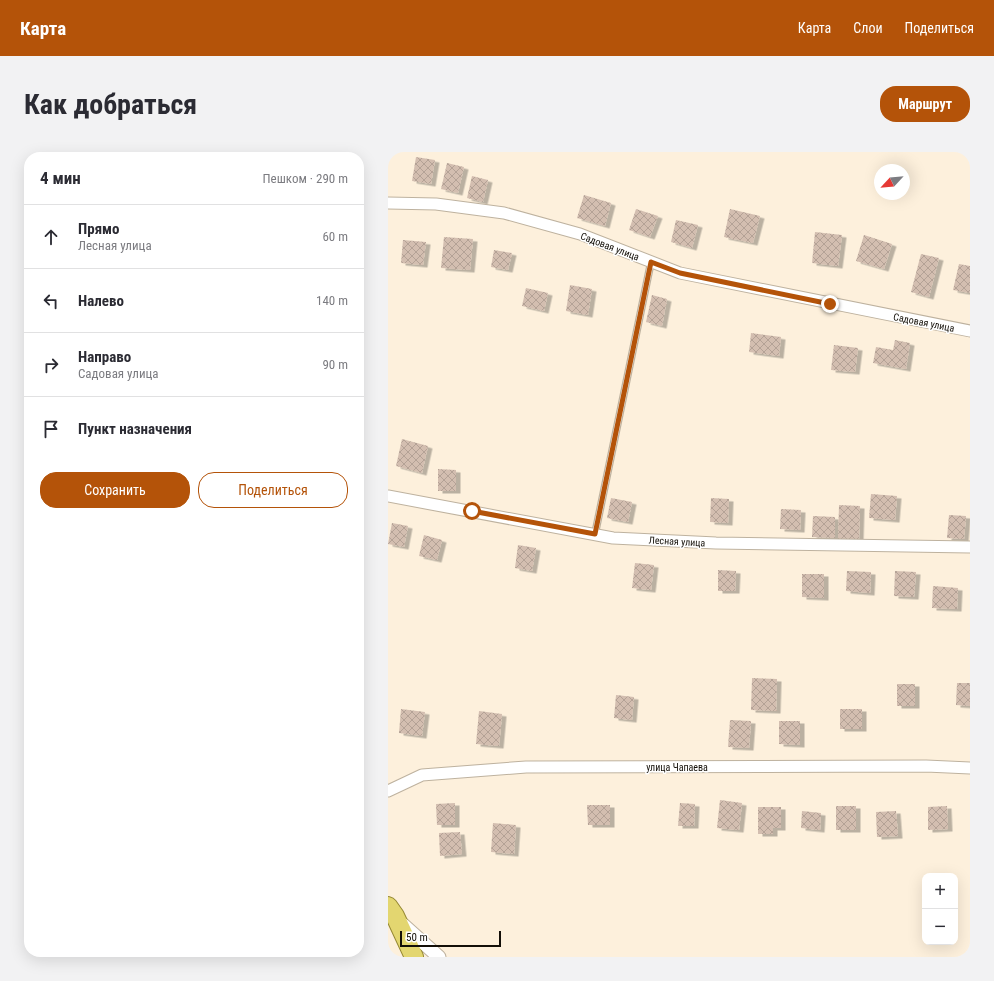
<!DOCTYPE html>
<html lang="ru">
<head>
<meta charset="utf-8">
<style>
	:root { --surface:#fff; --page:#f2f2f3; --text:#2b2b33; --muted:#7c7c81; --line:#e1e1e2; --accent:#b45309 }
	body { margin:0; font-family:"Roboto Condensed",sans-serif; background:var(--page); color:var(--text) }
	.controls { position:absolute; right:12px; bottom:12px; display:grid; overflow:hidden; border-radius:8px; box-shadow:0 4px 16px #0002 }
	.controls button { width:36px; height:36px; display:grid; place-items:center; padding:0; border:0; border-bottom:1px solid var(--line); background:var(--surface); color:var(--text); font:20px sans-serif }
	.compass { position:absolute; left:486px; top:12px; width:36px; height:36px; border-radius:50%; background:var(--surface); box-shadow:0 4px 16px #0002; rotate:244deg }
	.scale { position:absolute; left:12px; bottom:10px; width:101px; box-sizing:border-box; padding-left:4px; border:2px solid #130f08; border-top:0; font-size:11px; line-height:14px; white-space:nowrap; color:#130f08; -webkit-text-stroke:3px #fff; paint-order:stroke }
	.stop { position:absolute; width:12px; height:12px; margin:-9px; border:3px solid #b45309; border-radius:50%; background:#fff }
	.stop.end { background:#b45309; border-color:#fff; box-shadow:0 1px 4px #0008 }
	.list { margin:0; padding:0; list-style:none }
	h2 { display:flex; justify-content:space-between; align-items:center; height:52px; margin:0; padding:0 16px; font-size:17px }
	h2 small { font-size:13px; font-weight:400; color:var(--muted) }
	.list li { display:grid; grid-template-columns:26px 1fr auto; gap:12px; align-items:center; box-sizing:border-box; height:64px; padding:0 16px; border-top:1px solid var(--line) }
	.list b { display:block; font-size:15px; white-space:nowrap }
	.list p { margin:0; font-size:13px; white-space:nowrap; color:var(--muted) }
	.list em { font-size:13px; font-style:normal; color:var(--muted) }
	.actions { display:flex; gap:8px; padding:12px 16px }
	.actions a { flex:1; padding:9px 0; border:1px solid var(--accent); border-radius:16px; text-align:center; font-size:14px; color:var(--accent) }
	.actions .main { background:var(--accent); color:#fff }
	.icon { flex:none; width:22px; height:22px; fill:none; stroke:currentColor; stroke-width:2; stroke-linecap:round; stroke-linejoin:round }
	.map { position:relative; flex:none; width:582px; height:805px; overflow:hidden; border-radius:16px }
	header { display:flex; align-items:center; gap:24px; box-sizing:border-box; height:56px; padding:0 20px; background:var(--accent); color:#fff }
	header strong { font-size:19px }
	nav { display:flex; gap:22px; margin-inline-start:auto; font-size:14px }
	.intro { display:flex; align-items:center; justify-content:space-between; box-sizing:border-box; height:96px; padding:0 24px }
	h1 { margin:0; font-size:28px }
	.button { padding:10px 18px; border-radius:16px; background:var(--accent); color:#fff; font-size:14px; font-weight:700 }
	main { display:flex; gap:24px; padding:0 24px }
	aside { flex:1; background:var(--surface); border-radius:16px; box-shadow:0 4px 16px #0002 }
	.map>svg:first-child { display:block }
	.building { fill:url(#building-cross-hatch); filter:url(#shadow) }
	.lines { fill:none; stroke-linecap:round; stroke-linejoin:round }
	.service-casing { stroke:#beb29f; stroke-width:8 }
	.minor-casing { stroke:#beb29f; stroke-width:13 }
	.tertiary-casing { stroke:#beb29f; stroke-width:15 }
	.trunk-casing { stroke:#968934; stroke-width:20 }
	.service { stroke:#fff; stroke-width:5.5 }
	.minor { stroke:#fff; stroke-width:11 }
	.tertiary { stroke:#fff; stroke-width:13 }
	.trunk { stroke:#e3d670; stroke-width:18 }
	.route { stroke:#b45309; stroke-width:5 }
	.labels { text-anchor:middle; stroke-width:3; stroke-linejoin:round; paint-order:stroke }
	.street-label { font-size:10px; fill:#130f08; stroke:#fff }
</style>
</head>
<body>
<header>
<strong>Карта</strong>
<nav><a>Карта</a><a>Слои</a><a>Поделиться</a></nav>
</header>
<div class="intro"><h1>Как добраться</h1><a class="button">Маршрут</a></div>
<main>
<aside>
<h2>4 мин<small>Пешком · 290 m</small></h2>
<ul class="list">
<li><svg class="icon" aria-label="ahead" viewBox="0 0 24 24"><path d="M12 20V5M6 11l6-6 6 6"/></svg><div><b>Прямо</b><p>Лесная улица</p></div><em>60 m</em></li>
<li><svg class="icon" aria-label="left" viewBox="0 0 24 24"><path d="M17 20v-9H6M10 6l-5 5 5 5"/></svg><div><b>Налево</b></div><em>140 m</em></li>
<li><svg class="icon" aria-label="right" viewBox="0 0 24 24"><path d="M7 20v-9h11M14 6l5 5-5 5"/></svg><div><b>Направо</b><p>Садовая улица</p></div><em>90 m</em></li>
<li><svg class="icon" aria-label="arrive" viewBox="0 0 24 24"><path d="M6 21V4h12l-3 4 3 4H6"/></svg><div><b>Пункт назначения</b></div></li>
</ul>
<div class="actions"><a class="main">Сохранить</a><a>Поделиться</a></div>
</aside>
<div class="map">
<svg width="582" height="805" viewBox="0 0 582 805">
	<defs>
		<pattern id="building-cross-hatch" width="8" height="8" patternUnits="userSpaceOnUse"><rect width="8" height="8" fill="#d3beb0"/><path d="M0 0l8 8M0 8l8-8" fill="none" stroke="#b4a296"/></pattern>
		<filter id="shadow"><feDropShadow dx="4.5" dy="2.5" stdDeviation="0" flood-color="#0004"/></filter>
	</defs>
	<rect width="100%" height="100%" fill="#fdf0dc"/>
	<g class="building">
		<path d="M 28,5 L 47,8 L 43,32 L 24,29 Z"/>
		<path d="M 59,11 L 76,15 L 70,41 L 53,37 Z"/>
		<path d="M 84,24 L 100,28 L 95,50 L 79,46 Z"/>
		<path d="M 196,43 L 223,51 L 217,74 L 189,66 Z"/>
		<path d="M 248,57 L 270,64 L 262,85 L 241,78 Z"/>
		<path d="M 342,57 L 372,64 L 365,91 L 336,85 Z"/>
		<path d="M 288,68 L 310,73 L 304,96 L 283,90 Z"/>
		<path d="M 427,80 L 454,83 L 450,114 L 424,111 Z"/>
		<path d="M 476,83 L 504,92 L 496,117 L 468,109 Z"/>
		<path d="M 56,85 L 85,87 L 82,118 L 53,116 Z"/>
		<path d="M 15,88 L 38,90 L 35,113 L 13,111 Z"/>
		<path d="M 106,98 L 124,101 L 120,118 L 103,115 Z"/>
		<path d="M 533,102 L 551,106 L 541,145 L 523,140 Z"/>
		<path d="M 571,112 L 582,114 L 582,141 L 565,138 Z"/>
		<path d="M 182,133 L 204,137 L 200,163 L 178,159 Z"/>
		<path d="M 138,136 L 160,141 L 156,159 L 134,154 Z"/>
		<path d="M 264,143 L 279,147 L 274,174 L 258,170 Z"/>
		<path d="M 363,181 L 393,185 L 391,204 L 361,200 Z"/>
		<path d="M 507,188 L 522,191 L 518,217 L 485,211 L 488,195 L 505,198 Z"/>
		<path d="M 446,193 L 470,196 L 467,220 L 443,218 Z"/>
		<path d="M 14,287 L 40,294 L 34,321 L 8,314 Z"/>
		<path d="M 50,317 L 68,318 L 68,339 L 50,339 Z"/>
		<path d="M 483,342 L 509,344 L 507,368 L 481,366 Z"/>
		<path d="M 223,346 L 244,350 L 240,370 L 219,366 Z"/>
		<path d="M 323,346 L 341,347 L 340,371 L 322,370 Z"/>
		<path d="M 451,353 L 472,354 L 471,388 L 450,387 Z"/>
		<path d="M 393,357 L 413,358 L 412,378 L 392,377 Z"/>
		<path d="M 561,363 L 578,364 L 576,387 L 559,386 Z"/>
		<path d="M 425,364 L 447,365 L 447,386 L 424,385 Z"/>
		<path d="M 4,371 L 20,374 L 16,395 L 0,392 Z"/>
		<path d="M 36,383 L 54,388 L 49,408 L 31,404 Z"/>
		<path d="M 130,393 L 148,396 L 144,419 L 127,416 Z"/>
		<path d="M 247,411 L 266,413 L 263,438 L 244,436 Z"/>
		<path d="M 330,418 L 348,419 L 347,439 L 330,439 Z"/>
		<path d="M 459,419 L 483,420 L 482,441 L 458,439 Z"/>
		<path d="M 507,419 L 528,420 L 526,445 L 506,444 Z"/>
		<path d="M 414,422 L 436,422 L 436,446 L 414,445 Z"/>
		<path d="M 545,434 L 570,436 L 569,457 L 544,456 Z"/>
		<path d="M 364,526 L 389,527 L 388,559 L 363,558 Z"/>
		<path d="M 569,531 L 582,531 L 582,554 L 568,553 Z"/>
		<rect x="509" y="532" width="18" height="22"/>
		<path d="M 228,543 L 246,545 L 244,568 L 226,566 Z"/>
		<path d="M 13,557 L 37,560 L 34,584 L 11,581 Z"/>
		<rect x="452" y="557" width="22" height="20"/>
		<path d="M 91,559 L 114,562 L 111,594 L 88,592 Z"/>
		<path d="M 342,568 L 363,569 L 361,596 L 340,595 Z"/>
		<path d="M 391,569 L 412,569 L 412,593 L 391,592 Z"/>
		<path d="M 332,648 L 354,651 L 351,678 L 329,676 Z"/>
		<path d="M 67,651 L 67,673 L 49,673 L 48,652 Z"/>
		<path d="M 292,651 L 307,652 L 306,674 L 290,674 Z"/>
		<path d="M 199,653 L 222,653 L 222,673 L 200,673 Z"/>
		<rect x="448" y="654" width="20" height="24"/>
		<path d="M 559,654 L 560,677 L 540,678 L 540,655 Z"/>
		<path d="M 370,655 L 393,655 L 393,676 L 385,676 L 385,682 L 370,682 Z"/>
		<path d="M 414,659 L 433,661 L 432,678 L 413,676 Z"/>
		<path d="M 508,659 L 510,684 L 489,685 L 488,660 Z"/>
		<path d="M 105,671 L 128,673 L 126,702 L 103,700 Z"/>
		<path d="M 72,680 L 74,702 L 52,704 L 51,681 Z"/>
	</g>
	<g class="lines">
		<g class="service-casing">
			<path id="service" d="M 207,382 L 263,110"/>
		</g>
		<g class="minor-casing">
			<g id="minor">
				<path d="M 0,51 L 48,52 L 116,61 L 192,82 L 292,121 L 582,179"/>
				<path d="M 0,344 L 225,386 L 328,391 L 582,395"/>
				<path d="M 0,639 L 34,623 L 138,615 L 538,614 L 582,616"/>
			</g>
		</g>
		<g class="tertiary-casing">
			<path id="tertiary" d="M 11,769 L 51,805"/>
		</g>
		<g class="trunk-casing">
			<path id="trunk" d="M 0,754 L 7,764 L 26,805"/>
		</g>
		<use href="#service" class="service"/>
		<use href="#minor" class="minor"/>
		<use href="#tertiary" class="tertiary"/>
		<use href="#trunk" class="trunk"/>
	</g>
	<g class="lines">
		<path class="route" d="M 84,359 L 207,382 L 263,110 L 292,121 L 442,152"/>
	</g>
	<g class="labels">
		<g class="street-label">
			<text transform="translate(222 94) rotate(21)" y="4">Садовая улица</text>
			<text transform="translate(536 170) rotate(11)" y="4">Садовая улица</text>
			<text transform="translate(289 389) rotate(3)" y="4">Лесная улица</text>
			<text x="289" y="619">улица Чапаева</text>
		</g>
	</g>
</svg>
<div class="controls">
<button>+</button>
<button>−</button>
</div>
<svg class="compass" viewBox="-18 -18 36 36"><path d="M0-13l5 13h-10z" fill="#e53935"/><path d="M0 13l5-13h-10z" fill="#7c7c81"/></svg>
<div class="scale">50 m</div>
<div class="stop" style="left:84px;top:359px"></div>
<div class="stop end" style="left:442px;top:152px"></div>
</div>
</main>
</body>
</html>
